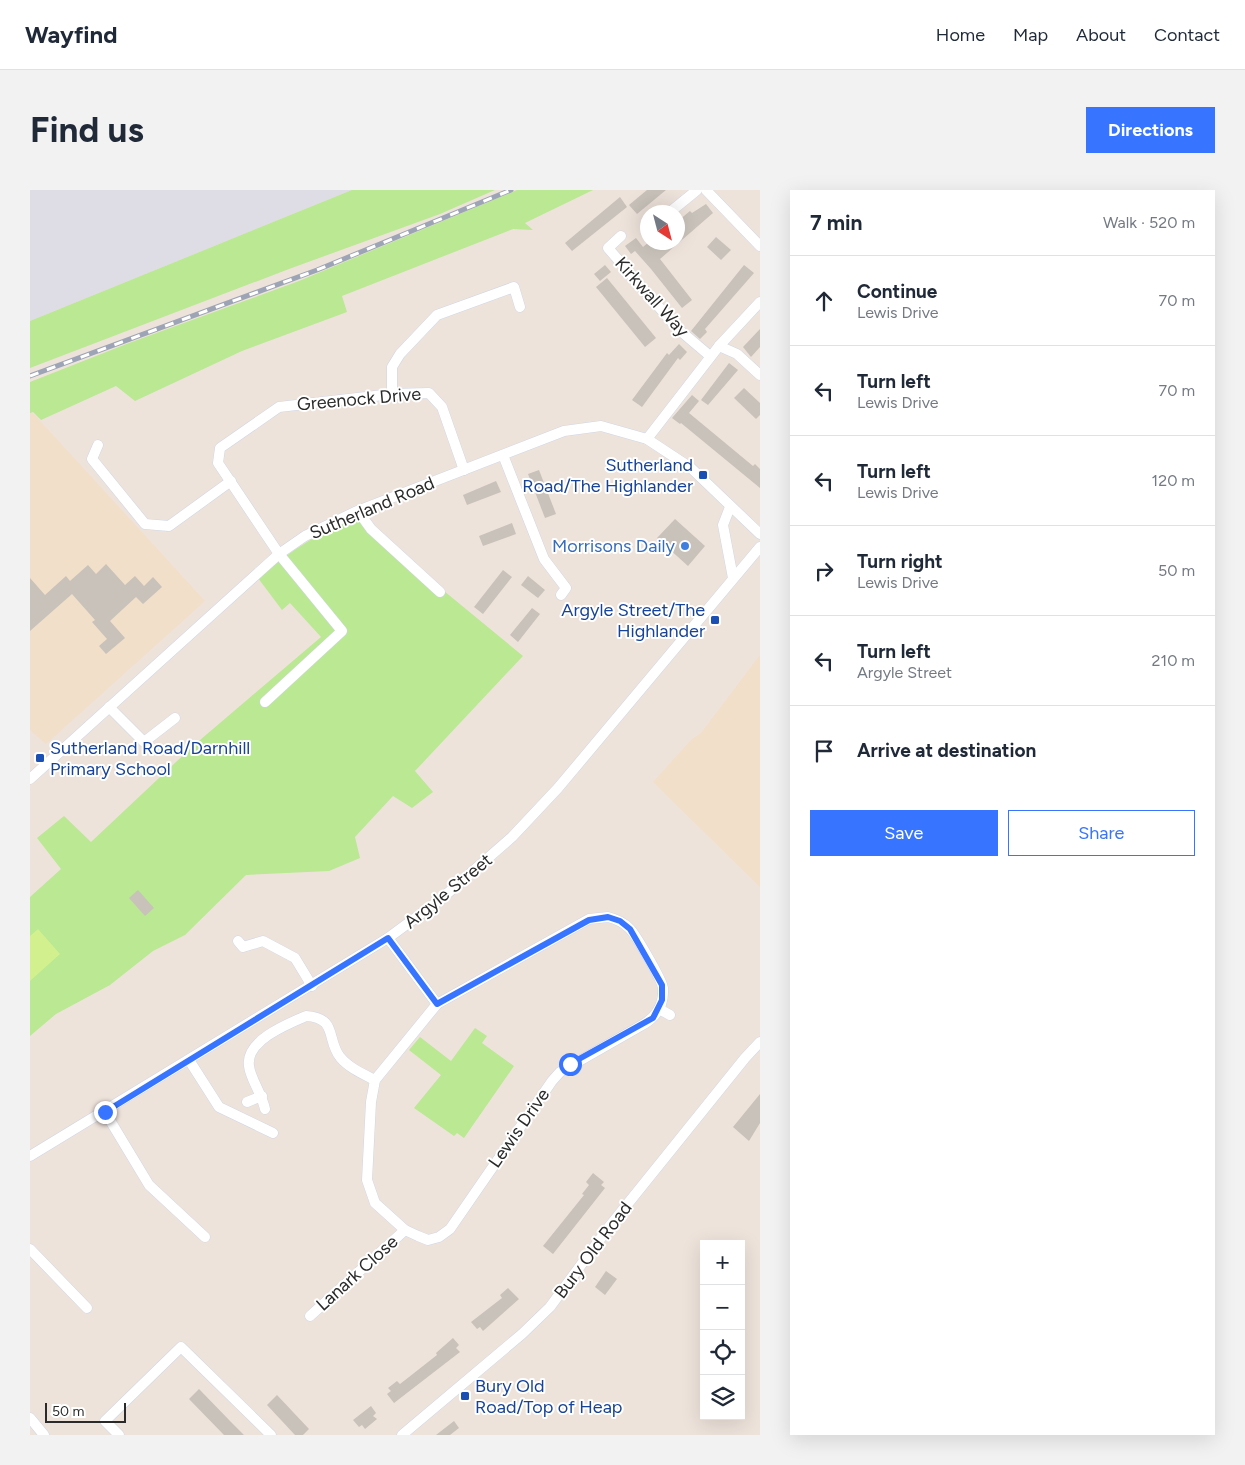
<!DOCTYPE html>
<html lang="en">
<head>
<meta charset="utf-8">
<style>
	:root { --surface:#fff; --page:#f2f2f3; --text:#1f2937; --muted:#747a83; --line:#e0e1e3; --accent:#3774ff }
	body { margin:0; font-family:Figtree,sans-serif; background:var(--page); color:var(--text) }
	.controls { position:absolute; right:15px; bottom:15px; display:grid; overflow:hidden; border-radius:0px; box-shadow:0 5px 20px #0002 }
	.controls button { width:45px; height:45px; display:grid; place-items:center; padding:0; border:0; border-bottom:1px solid var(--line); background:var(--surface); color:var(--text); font:25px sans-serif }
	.compass { position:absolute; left:610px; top:15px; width:45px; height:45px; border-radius:50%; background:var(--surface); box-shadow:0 5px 20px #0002; rotate:144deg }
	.scale { position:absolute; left:15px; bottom:12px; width:81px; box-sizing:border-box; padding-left:5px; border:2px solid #2a2a2a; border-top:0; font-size:14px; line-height:18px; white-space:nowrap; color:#2a2a2a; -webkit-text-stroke:4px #fff; paint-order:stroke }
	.stop { position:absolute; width:15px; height:15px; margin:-11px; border:4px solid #3774ff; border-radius:50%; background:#fff }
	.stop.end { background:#3774ff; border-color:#fff; box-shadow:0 1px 5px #0008 }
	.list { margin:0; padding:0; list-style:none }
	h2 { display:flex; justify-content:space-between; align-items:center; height:65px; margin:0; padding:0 20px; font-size:21px }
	h2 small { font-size:16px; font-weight:400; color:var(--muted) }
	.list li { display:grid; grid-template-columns:32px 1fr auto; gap:15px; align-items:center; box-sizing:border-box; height:90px; padding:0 20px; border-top:1px solid var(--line) }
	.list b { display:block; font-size:19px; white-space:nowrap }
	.list p { margin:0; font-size:16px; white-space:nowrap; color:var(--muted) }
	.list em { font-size:16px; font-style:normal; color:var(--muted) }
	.actions { display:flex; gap:10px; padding:15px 20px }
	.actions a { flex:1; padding:11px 0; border:1px solid var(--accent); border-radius:0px; text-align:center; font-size:18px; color:var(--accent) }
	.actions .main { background:var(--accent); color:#fff }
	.icon { flex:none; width:28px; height:28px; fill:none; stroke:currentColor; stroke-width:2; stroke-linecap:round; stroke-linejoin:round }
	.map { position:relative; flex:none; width:730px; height:1245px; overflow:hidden; border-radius:0px }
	header { display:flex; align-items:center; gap:30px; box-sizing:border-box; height:70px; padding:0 25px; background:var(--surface); border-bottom:1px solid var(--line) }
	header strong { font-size:24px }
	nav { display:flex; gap:28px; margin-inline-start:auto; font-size:18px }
	.intro { display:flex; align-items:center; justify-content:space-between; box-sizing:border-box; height:120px; padding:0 30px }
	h1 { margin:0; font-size:35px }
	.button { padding:12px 22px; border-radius:0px; background:var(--accent); color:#fff; font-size:18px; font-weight:700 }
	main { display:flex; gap:30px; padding:0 30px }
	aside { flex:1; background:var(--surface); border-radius:0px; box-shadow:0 5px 20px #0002 }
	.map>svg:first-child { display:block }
	.industrial { fill:#dedce5 }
	.education { fill:#f1dfc9 }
	.green { fill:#bae893 }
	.pitch { fill:#d2f18e }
	.building { fill:#c8c2ba }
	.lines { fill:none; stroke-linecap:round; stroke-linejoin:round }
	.minor-casing { stroke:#d0d6e4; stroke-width:11 }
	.minor { stroke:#fff; stroke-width:10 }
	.rail-casing { stroke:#9da4b6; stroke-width:5 }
	.rail { stroke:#fff; stroke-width:3; stroke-dasharray:9; stroke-linecap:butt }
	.route { stroke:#3774ff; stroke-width:6 }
	.transit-dot { fill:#1a4fb4; stroke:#fff; stroke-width:2 }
	.shop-dot { fill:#3f7fe0; stroke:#fff; stroke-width:2 }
	.labels { text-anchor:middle; stroke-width:4; stroke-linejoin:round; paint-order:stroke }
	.street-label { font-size:18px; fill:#2a2a2a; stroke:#fff }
	.transit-label { font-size:18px; fill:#164399; stroke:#fff; text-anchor:end }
	.shop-label { font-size:18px; fill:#366cbe; stroke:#fff; text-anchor:end }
</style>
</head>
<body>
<header>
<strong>Wayfind</strong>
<nav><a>Home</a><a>Map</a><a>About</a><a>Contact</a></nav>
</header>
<div class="intro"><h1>Find us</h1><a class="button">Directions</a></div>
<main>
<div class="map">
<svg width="730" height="1245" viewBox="0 0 730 1245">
	<rect width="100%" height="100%" fill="#eee3db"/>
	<path class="industrial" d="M 0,0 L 322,0 L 0,131 Z"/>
	<g class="education">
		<path d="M 2,222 L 175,411 L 16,554 L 0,540 L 0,223 Z"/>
		<path d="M 730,465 L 730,697 L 623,592 L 662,549 L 671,543 Z"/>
	</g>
	<g class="green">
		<path d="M 322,0 L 465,0 L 410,24 L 259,79 L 0,178 L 0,131 Z"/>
		<path d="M 487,0 L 563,0 L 495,33 L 503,40 L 483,39 L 312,106 L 317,122 L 212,161 L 105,211 L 86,196 L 11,230 L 3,222 L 0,223 L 0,192 L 99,153 L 269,91 Z"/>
		<path d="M 333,323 L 343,335 L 414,401 L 493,466 L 385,581 L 403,602 L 382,618 L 363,606 L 325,647 L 330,668 L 299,681 L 216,685 L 155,745 L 123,761 L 80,795 L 26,824 L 0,846 L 0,707 L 31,679 L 7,648 L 34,626 L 61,652 L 163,556 L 291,447 L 260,413 L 252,420 L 228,388 C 260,361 294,339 333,323 Z"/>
		<path d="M 445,838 L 457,846 L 452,853 L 484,876 L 434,948 L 427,943 L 424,946 L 384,918 L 411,885 L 379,860 L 390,847 L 421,871 Z"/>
	</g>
	<path class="pitch" d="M 8,739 L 30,764 L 0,791 L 0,746 Z"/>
	<g class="building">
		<path d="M 617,0 L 636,0 L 607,24 L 599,15 Z"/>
		<path d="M 590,7 L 597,17 L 542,61 L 535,53 Z"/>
		<path d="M 676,14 L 683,23 L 630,69 L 662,110 L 652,118 L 621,79 L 605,61 L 601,64 L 595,56 L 606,48 L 613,57 L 619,52 L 648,52 L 648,31 L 660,21 L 662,23 Z"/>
		<path d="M 686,47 L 701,60 L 691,70 L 677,57 Z"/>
		<path d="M 575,75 L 581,82 L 570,91 L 564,84 Z"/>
		<path d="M 714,75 L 724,83 L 675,139 L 677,142 L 670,149 L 661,141 Z"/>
		<path d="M 577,88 L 626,148 L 615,157 L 566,97 Z"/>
		<path d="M 730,139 L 730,157 L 721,167 L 713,157 Z"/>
		<path d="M 649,154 L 657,162 L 650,170 L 648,168 L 612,217 L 602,210 L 637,163 L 639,165 Z"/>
		<path d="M 699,173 L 708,180 L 678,215 L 671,210 Z"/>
		<path d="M 714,198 L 730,213 L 730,225 L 726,229 L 704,208 Z"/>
		<path d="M 662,205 L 669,211 L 659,223 L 723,276 L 725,274 L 730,279 L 730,298 L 651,233 L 650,234 L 642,228 Z"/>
		<path d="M 509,280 L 526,324 L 515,328 L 498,284 Z"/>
		<path d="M 466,291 L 471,302 L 437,315 L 433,305 Z"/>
		<path d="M 645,329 L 675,356 L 658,376 L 627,348 Z"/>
		<path d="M 482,333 L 486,344 L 453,356 L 449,346 Z"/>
		<path d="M 76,374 L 95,395 L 105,386 L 114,396 L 123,387 L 132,397 L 113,414 L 106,407 L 80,431 L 95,448 L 76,464 L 69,456 L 77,449 L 62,432 L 65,430 L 42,404 L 0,441 L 0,388 L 15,405 L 36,386 L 40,391 L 58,375 L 66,384 Z"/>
		<path d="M 473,380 L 482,387 L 453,424 L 444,417 Z"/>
		<path d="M 498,386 L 515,400 L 508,408 L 491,395 Z"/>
		<path d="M 502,418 L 510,424 L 488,452 L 480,445 Z"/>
		<path d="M 108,700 L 124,718 L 115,726 L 99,708 Z"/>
		<path d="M 730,904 L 730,933 L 719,951 L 703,937 Z"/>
		<path d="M 563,983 L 574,992 L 571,995 L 575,998 L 523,1064 L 513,1056 L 554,1005 L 552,1004 L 559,995 L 556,992 Z"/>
		<path d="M 576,1081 L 587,1089 L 575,1105 L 565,1097 Z"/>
		<path d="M 478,1098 L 489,1109 L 453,1141 L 450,1137 L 447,1139 L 441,1132 L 472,1108 L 470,1105 Z"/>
		<path d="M 423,1148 L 429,1155 L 426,1158 L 430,1162 L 364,1213 L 357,1204 L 361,1201 L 358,1198 L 367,1191 L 370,1194 L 379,1187 L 407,1165 L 406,1163 Z"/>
		<path d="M 169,1199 L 201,1232 L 214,1245 L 194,1245 L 159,1209 Z"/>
		<path d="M 247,1205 L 279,1239 L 273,1245 L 265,1245 L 237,1215 Z"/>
		<path d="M 341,1216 L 346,1223 L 343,1226 L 347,1229 L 335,1239 L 332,1235 L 329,1237 L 323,1230 Z"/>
		<path d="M 424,1231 L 429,1238 L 420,1245 L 406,1245 Z"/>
	</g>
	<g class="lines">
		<g class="minor-casing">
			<g id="minor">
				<path d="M 676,0 L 730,56"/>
				<path d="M 640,22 L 667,0"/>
				<path d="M 591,46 L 578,58 L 647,138 L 680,166"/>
				<path d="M 689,156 L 707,164 L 730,185"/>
				<path d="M 362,204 L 362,177 L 370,164 L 407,125 L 484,97 L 490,117"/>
				<path d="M 617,249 L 689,156 L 730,112"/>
				<path d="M 68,255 L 62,269 L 115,334 L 139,336 L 201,291"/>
				<path d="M 473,265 L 514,369 L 536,398 L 531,405"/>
				<path d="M 700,317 L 693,335 L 703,388"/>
				<path d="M 328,321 L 341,339 L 410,402"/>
				<path d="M 235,512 L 312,441 L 249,364 L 188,273 L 190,258 L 249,217 L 362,204 L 399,203 L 412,217 L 434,280"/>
				<path d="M 79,517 L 114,552 L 145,528"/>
				<path d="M 0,589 L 249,364 L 275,346 L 325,322 L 534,241 L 571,236 L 617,249 L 661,278 L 730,344"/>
				<path d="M 578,727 C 586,729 593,732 599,738 C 605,743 632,790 633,798 C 634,814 627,826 614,834 L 530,882 L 522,891 L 420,1039 L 409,1047 L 398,1050 L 388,1046 L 375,1040 L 345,1013 L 337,990 L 341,912 L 345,890 L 407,814 L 559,729 Z"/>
				<path d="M 358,748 L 407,814"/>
				<path d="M 208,751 L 213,757 L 233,751 L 265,768 L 282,796"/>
				<path d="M 629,819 L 640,825"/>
				<path d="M 159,870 L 189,917 L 243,943"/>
				<path d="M 217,912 L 232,906"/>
				<path d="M 235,919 C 232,904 220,888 219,876 C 215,851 257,834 276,826 C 308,828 296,849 310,867 C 319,878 333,884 345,890"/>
				<path d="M 75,922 L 119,995 L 175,1047"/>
				<path d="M 0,966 L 358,748 L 411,709 L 482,647 L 528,598 L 730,357"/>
				<path d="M 0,1059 L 57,1118"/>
				<path d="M 280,1126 L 375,1040"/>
				<path d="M 0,1228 L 14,1245"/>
				<path d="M 89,1245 L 75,1231 L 151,1157 L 241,1245"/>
				<path d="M 372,1245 L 492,1144 L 520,1117 L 579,1037 L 715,868 L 730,852"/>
			</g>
		</g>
		<use href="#minor" class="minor"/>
		<g class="rail-casing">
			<path id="rail" d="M 0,186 L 287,80 L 481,0"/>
		</g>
		<use href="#rail" class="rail"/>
	</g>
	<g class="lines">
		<path class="route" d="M 75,922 L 358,748 L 407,814 L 559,730 L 578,727 L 590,731 L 600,739 L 632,795 L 632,810 L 623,828 L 540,874"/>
	</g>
	<g class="transit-dot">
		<rect x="668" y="280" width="10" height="10" rx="2.5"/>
		<rect x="680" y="425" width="10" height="10" rx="2.5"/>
		<rect x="5" y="563" width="10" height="10" rx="2.5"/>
		<rect x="430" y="1201" width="10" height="10" rx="2.5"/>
	</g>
	<circle class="shop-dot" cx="655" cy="356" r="5"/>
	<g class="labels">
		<g class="street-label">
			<text transform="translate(622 107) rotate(48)" y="6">Kirkwall Way</text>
			<text transform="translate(329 209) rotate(-5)" y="6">Greenock Drive</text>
			<text transform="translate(342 318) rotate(-23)" y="6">Sutherland Road</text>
			<text transform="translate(418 701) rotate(-39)" y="6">Argyle Street</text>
			<text transform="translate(489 938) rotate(-55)" y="6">Lewis Drive</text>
			<text transform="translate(563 1060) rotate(-53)" y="6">Bury Old Road</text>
			<text transform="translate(327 1083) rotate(-42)" y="6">Lanark Close</text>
		</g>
		<g class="transit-label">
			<text x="663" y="281">Sutherland<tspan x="663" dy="21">Road/The Highlander</tspan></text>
			<text x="675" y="426">Argyle Street/The<tspan x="675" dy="21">Highlander</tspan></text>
			<text x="20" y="564" text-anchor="start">Sutherland Road/Darnhill<tspan x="20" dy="21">Primary School</tspan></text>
			<text x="445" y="1202" text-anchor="start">Bury Old<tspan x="445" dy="21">Road/Top of Heap</tspan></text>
		</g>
		<g class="shop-label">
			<text x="645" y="362">Morrisons Daily</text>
		</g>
	</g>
</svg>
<div class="controls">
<button>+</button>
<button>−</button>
<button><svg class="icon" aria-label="locate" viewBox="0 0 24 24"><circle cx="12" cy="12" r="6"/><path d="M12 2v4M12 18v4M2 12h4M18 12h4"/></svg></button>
<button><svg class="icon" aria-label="layers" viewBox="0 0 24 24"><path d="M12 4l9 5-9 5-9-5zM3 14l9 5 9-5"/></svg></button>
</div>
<svg class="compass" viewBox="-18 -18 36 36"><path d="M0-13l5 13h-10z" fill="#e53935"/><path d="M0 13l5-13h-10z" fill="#747a83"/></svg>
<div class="scale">50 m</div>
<div class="stop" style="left:540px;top:874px"></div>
<div class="stop end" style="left:75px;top:922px"></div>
</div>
<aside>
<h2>7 min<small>Walk · 520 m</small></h2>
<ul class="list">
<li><svg class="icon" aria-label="ahead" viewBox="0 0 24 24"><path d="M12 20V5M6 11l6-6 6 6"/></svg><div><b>Continue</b><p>Lewis Drive</p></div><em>70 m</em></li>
<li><svg class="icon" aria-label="left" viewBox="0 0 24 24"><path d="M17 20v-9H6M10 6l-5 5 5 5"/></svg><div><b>Turn left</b><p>Lewis Drive</p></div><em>70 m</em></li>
<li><svg class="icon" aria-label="left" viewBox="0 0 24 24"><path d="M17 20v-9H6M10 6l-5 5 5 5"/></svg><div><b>Turn left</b><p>Lewis Drive</p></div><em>120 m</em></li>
<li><svg class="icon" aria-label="right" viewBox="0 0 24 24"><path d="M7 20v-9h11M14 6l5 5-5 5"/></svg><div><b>Turn right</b><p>Lewis Drive</p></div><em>50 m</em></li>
<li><svg class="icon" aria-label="left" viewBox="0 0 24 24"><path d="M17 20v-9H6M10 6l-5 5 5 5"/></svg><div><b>Turn left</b><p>Argyle Street</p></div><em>210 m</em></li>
<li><svg class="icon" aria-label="arrive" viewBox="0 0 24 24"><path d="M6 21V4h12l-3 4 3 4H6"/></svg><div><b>Arrive at destination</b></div></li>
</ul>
<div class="actions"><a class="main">Save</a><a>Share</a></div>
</aside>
</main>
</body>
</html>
